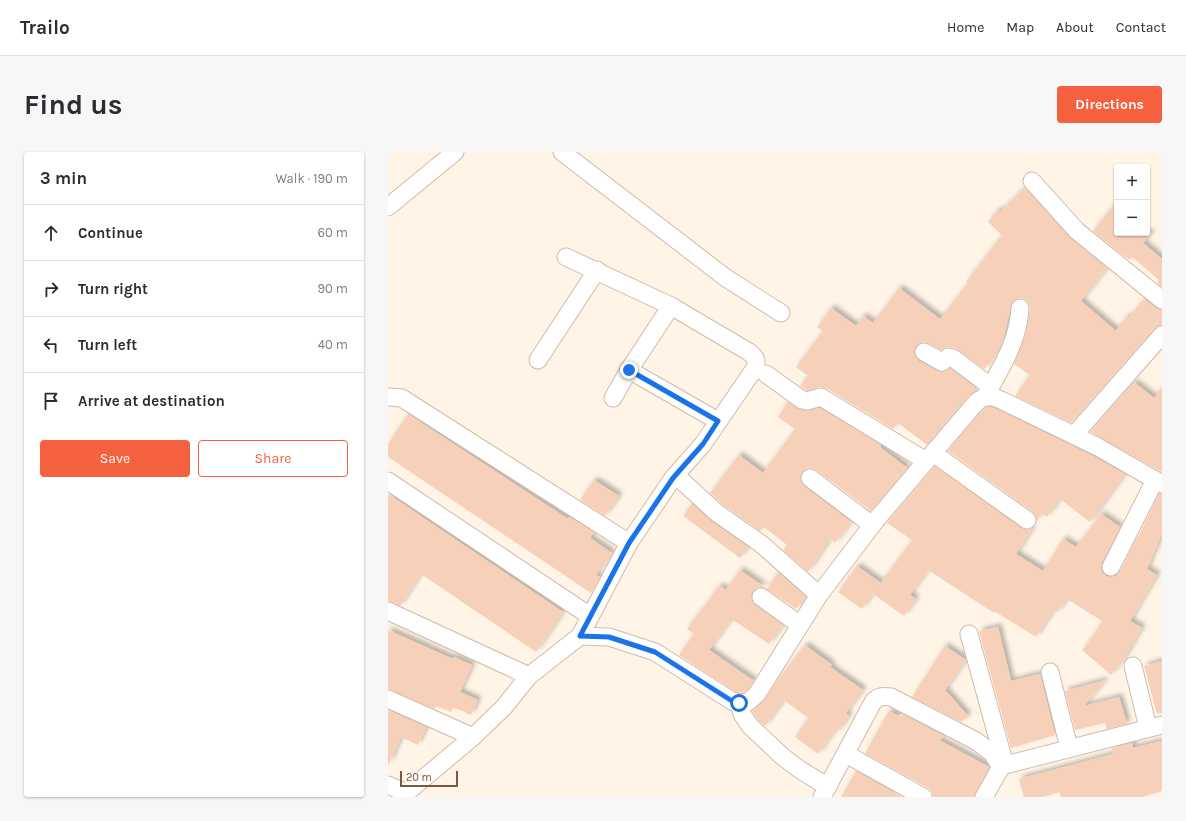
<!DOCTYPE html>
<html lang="en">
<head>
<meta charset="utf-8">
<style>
	:root { --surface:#fff; --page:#f7f7f7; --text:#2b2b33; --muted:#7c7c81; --line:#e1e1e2; --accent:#f5603e }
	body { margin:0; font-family:Karla,sans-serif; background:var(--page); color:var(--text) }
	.controls { position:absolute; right:12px; top:12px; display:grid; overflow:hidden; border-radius:4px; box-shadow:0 1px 3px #0004 }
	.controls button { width:36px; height:36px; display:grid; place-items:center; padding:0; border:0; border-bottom:1px solid var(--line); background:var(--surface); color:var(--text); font:20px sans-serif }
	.scale { position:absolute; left:12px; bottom:10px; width:58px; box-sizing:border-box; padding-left:4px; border:2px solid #7b5747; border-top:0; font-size:11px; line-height:14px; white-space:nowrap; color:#7b5747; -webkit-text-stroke:3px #fff8ee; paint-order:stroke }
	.stop { position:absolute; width:12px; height:12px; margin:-9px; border:3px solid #1a73e8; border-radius:50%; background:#fff }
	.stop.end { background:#1a73e8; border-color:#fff; box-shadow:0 1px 4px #0008 }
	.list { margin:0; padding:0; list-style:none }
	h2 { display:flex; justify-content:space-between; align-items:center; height:52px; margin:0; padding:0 16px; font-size:17px }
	h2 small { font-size:13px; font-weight:400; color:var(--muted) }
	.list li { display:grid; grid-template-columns:26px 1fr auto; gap:12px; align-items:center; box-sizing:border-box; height:56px; padding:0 16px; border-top:1px solid var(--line) }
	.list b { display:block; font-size:15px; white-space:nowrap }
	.list em { font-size:13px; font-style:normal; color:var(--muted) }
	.actions { display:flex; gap:8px; padding:12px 16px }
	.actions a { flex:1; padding:9px 0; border:1px solid var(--accent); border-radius:4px; text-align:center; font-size:14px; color:var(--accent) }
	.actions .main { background:var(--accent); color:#fff }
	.icon { flex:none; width:22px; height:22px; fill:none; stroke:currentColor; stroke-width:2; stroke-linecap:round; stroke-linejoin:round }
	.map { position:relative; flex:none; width:774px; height:645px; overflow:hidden; border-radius:4px }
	header { display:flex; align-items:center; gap:24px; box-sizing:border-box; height:56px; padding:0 20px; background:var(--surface); border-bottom:1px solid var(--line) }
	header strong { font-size:19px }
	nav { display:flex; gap:22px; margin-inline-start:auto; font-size:14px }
	.intro { display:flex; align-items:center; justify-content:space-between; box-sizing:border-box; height:96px; padding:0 24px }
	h1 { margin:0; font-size:28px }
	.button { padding:10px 18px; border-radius:4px; background:var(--accent); color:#fff; font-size:14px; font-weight:700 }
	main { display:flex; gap:24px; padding:0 24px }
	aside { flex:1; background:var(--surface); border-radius:4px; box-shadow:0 1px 3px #0004 }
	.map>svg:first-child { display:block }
	.building { fill:#f7d0ba; filter:url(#shadow) }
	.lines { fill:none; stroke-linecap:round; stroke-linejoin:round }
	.street-casing { stroke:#d2baa9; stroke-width:19 }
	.street { stroke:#fff; stroke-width:17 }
	.route { stroke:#1a73e8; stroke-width:5 }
</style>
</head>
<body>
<header>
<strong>Trailo</strong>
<nav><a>Home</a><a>Map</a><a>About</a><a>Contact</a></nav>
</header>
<div class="intro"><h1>Find us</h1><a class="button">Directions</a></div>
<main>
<aside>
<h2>3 min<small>Walk · 190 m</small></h2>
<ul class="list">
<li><svg class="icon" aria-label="ahead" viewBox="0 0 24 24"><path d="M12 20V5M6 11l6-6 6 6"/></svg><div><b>Continue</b></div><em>60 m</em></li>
<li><svg class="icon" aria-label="right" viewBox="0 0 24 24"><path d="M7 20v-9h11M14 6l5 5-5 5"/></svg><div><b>Turn right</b></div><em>90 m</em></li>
<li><svg class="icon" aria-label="left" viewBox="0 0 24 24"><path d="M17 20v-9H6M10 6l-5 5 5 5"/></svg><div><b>Turn left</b></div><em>40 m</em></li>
<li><svg class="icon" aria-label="arrive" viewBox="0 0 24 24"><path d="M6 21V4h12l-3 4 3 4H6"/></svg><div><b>Arrive at destination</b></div></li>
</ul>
<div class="actions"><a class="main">Save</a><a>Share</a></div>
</aside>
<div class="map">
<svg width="774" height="645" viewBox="0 0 774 645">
	<defs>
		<filter id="shadow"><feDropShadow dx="3.5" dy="-3.5" stdDeviation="2" flood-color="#0004"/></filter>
	</defs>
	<rect width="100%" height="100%" fill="#fff4e5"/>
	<g class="building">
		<path d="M 637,36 L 682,86 L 719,116 L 693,149 L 728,179 L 739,164 L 741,166 L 756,147 L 768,156 L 774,158 L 774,173 L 766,176 L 683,271 L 627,244 L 642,223 L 626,212 L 637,184 L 642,157 L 641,152 L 638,148 L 634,146 L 628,147 L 624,150 L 615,188 L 610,200 L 596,217 L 567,196 L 558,195 L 553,198 L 536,190 L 531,191 L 527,195 L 526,201 L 528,205 L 531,209 L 550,219 L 555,220 L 562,216 L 587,235 L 584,239 L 586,240 L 577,247 L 539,293 L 510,271 L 505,277 L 438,236 L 431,235 L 419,239 L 412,234 L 420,224 L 408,215 L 435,179 L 429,175 L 443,156 L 468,174 L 475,164 L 485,171 L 511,136 L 552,167 L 580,131 L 578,130 L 614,83 L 600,70 L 610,58 L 612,60 Z"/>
		<path d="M 729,49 L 729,81 L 764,81 L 755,91 L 774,107 L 774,135 L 769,131 L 771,128 L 744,105 L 742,108 L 732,101 L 705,79 Z"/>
		<path d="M 746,230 L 766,246 L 774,236 L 774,320 L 702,280 Z"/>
		<path d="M 400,250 L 408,256 L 417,259 L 432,256 L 493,293 L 492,295 L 519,316 L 483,359 L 428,318 L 423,316 L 418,317 L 414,320 L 412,325 L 413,330 L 416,334 L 463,370 L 447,391 L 442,387 L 420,420 L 395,398 L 399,393 L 376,375 L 372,379 L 335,353 L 322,341 L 351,303 L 375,321 L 407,277 L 390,265 Z"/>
		<path d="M 599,255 L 604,255 L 611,258 L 705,304 L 737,322 L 702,370 L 672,347 L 659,365 L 654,361 L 649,370 L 648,364 L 645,360 L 560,299 L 592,261 Z"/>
		<path d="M 20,262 L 180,367 L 181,365 L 206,380 L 202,386 L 224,401 L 208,423 L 212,425 L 203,441 L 0,305 L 0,292 Z"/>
		<path d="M 547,314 L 633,376 L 638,378 L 645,376 L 628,402 L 655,419 L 675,387 L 688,395 L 713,362 L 732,375 L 714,410 L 713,415 L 714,420 L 718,424 L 723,425 L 728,424 L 732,420 L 748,387 L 749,388 L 771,341 L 774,342 L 774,381 L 759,417 L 769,423 L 742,469 L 754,476 L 734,510 L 723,523 L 694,498 L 703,487 L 714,469 L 679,447 L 670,460 L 666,458 L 648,485 L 606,459 L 606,461 L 540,418 L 522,443 L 528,447 L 516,464 L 485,442 L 524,388 L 499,371 Z"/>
		<path d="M 206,328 L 231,344 L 217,364 L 192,348 Z"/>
		<path d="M 0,342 L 175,460 L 148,500 L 33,422 L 12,454 L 0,449 Z"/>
		<path d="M 304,352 L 323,369 L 360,395 L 352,406 L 295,364 Z"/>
		<path d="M 469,414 L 493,431 L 474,457 L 450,440 Z"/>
		<path d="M 352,418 L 379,437 L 390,420 L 417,444 L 408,457 L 378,437 L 374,435 L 369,436 L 365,439 L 363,444 L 364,449 L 367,453 L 395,473 L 381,492 L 345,468 L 343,471 L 341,470 L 321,498 L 366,529 L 361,535 L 356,540 L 352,541 L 348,540 L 291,503 L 306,482 L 299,477 L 313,458 L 314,458 L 331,434 L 338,438 Z"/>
		<path d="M 610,475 L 623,529 L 652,522 L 667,583 L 623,596 L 591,479 Z"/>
		<path d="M 0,478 L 65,507 L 66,505 L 84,513 L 72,540 L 90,548 L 83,563 L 65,555 L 63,560 L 48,554 L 46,557 L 0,537 Z"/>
		<path d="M 417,493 L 444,513 L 442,515 L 475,538 L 458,561 L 461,564 L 449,580 L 447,578 L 430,602 L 407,585 L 420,566 L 396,548 L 377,574 L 370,568 L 364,559 L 377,547 L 389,529 Z"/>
		<path d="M 557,494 L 578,508 L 557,538 L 580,564 L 573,570 L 524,545 Z"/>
		<path d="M 774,509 L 774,561 L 769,562 L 756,514 Z"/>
		<path d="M 718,528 L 696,554 L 731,545 L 739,572 L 719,577 L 717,571 L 687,578 L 677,539 Z"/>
		<path d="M 0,558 L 38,575 L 30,593 L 13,585 L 0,614 Z"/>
		<path d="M 501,559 L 511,564 L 513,561 L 556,584 L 551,588 L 601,615 L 587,640 L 586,645 L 545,645 L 544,640 L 540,636 L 478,602 L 477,601 Z"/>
		<path d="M 774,589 L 774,639 L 754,645 L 673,645 L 671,640 L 655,645 L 636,645 L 631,627 L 725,602 L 724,596 L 744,591 L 745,596 Z"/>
		<path d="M 468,619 L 514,645 L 453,645 Z"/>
	</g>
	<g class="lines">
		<g class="street-casing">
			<g id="street">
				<path d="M 174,0 L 338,126 L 393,161"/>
				<path d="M 644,29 L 689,79 L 774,148"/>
				<path d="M 0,55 L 67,0"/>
				<path d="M 536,200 L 554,210 L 560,205 L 565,206 L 602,234"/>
				<path d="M 150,208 L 209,118"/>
				<path d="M 241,218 L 330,269"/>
				<path d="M 378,222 L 414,248 L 419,249 L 433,245 L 538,309"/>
				<path d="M 0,245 L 14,246 L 20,250 L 241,391"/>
				<path d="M 597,245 L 606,245 L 615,249 L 710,295 L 774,332"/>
				<path d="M 225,246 L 241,218 L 283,154"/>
				<path d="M 686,283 L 774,183"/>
				<path d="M 545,301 L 639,368"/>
				<path d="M 422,326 L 484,373"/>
				<path d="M 0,329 L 202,464"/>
				<path d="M 294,329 L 329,361 L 372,391 L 431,443"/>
				<path d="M 723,415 L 767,328"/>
				<path d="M 373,445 L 412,473"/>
				<path d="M 0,459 L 141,524"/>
				<path d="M 581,482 L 617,613"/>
				<path d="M 192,484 L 221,485 L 267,500 L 344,549 L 351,551 L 360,550 L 369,542 L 431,443 L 488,368 L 585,254 L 591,248 L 597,245 C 613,215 630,191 632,156"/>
				<path d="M 745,514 L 760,576"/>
				<path d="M 662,520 L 681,596"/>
				<path d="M 0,547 L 85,585"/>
				<path d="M 351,551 L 354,562 L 362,574 L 395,605 L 411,617 L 440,635"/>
				<path d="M 458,602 L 535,645"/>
				<path d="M 0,633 L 18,641"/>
				<path d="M 15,645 L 18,641 L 85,585 L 116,555 L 141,524 L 192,484 L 241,391 L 285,326 L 315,292 L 367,216 C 370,208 367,205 361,200 L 283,154 L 178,105"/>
				<path d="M 434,645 L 485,550 C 490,544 495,544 503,545 L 588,589 L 604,601 L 613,615"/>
				<path d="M 596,645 L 613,615 L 617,613 L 774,573"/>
			</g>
		</g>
		<use href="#street" class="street"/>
	</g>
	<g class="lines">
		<path class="route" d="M 241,218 L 330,269 L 315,292 L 285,326 L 241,391 L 192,484 L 221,485 L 267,500 L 344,549 L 351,551"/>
	</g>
</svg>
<div class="controls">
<button>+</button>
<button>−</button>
</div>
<div class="scale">20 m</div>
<div class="stop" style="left:351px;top:551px"></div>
<div class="stop end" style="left:241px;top:218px"></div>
</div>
</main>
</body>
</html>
